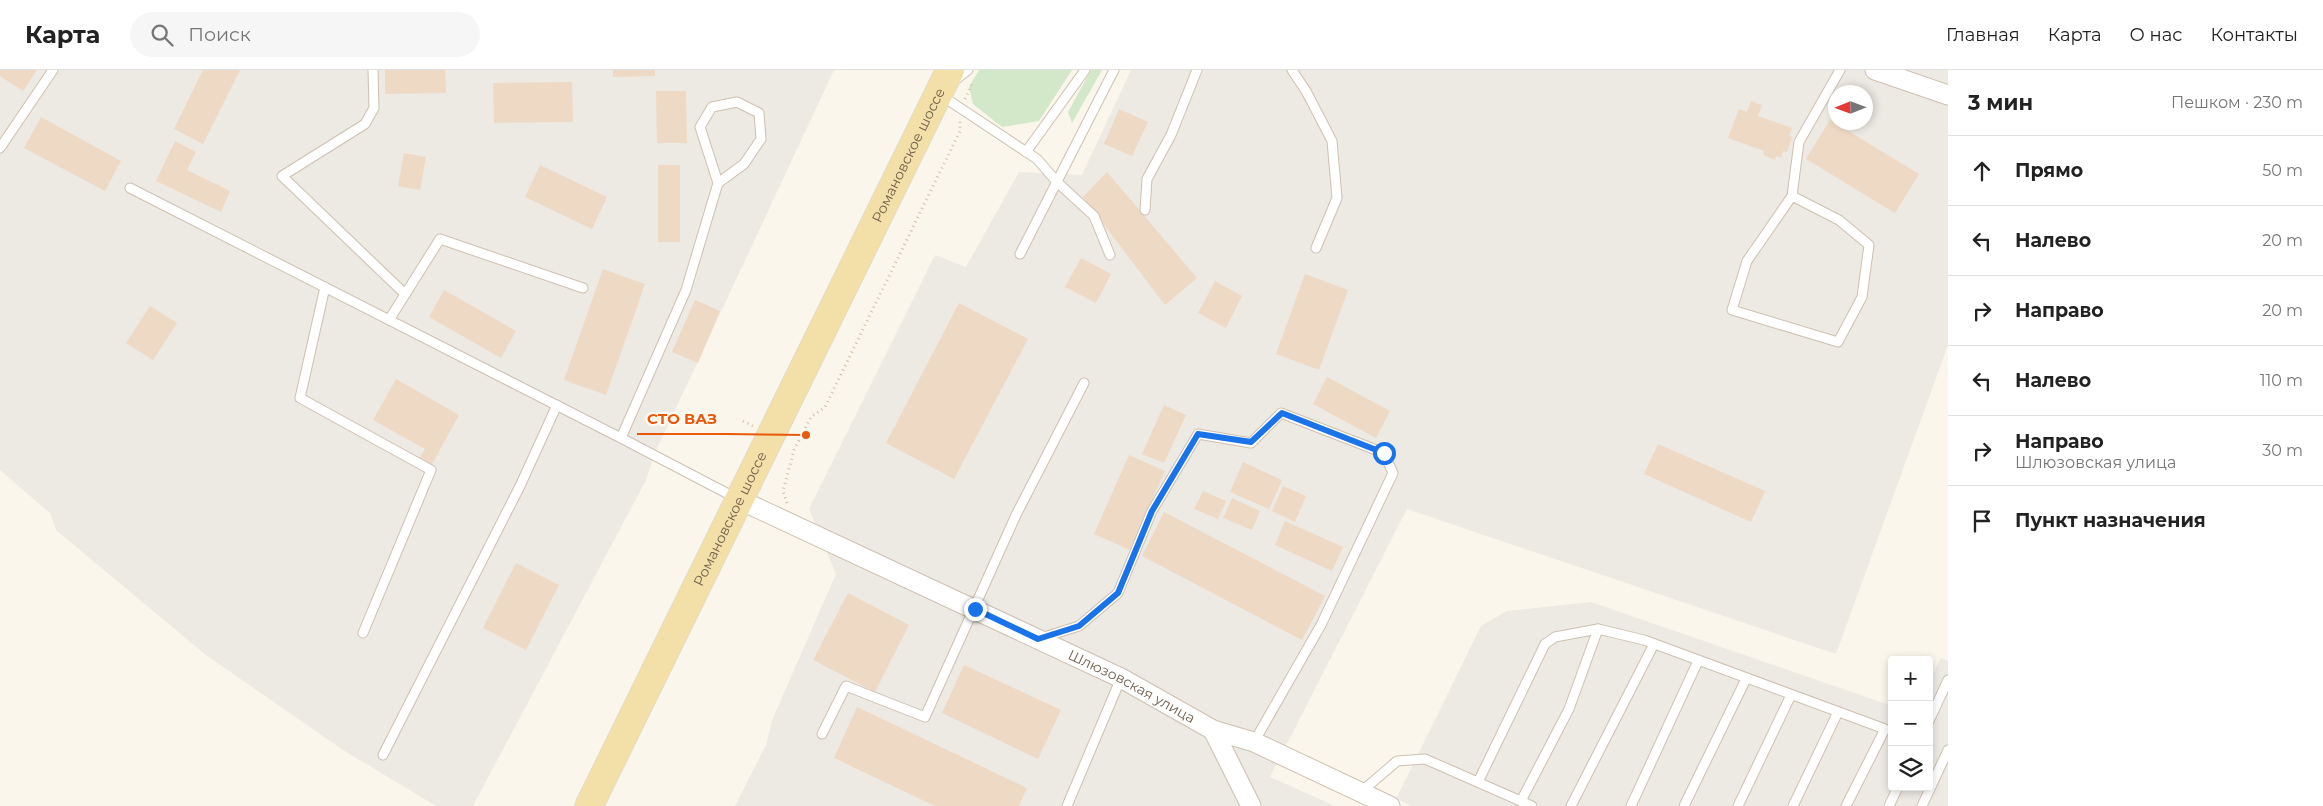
<!DOCTYPE html>
<html lang="ru">
<head>
<meta charset="utf-8">
<style>
	:root { --surface:#fff; --page:#f6f6f6; --text:#222; --muted:#767676; --line:#e0e0e0 }
	body { margin:0; font-family:Montserrat,sans-serif; background:var(--page); color:var(--text) }
	.controls { position:absolute; right:15px; bottom:15px; display:grid; overflow:hidden; border-radius:5px; box-shadow:0 2px 8px #0003 }
	.controls button { width:45px; height:45px; display:grid; place-items:center; padding:0; border:0; border-bottom:1px solid var(--line); background:var(--surface); color:var(--text); font:25px sans-serif }
	.compass { position:absolute; left:1828px; top:15px; width:45px; height:45px; border-radius:50%; background:var(--surface); box-shadow:0 2px 8px #0003; rotate:269deg }
	.stop { position:absolute; width:15px; height:15px; margin:-11px; border:4px solid #1a73e8; border-radius:50%; background:#fff }
	.stop.end { background:#1a73e8; border-color:#fff; box-shadow:0 1px 5px #0008 }
	.list { margin:0; padding:0; list-style:none }
	h2 { display:flex; justify-content:space-between; align-items:center; height:65px; margin:0; padding:0 20px; font-size:21px }
	h2 small { font-size:16px; font-weight:400; color:var(--muted) }
	.list li { display:grid; grid-template-columns:32px 1fr auto; gap:15px; align-items:center; box-sizing:border-box; height:70px; padding:0 20px; border-top:1px solid var(--line) }
	.list b { display:block; font-size:19px; white-space:nowrap }
	.list p { margin:0; font-size:16px; white-space:nowrap; color:var(--muted) }
	.list em { font-size:16px; font-style:normal; color:var(--muted) }
	.icon { flex:none; width:28px; height:28px; fill:none; stroke:currentColor; stroke-width:2; stroke-linecap:round; stroke-linejoin:round }
	.map { position:relative; flex:none; width:1948px; height:736px; overflow:hidden }
	header { display:flex; align-items:center; gap:30px; box-sizing:border-box; height:70px; padding:0 25px; background:var(--surface); border-bottom:1px solid var(--line) }
	header strong { font-size:24px }
	nav { display:flex; gap:28px; margin-inline-start:auto; font-size:18px }
	.search { width:350px; height:45px; background:var(--page); display:flex; align-items:center; gap:12px; box-sizing:border-box; padding:0 18px; border-radius:28px; color:var(--muted); font-size:19px }
	main { display:flex }
	aside { flex:1; background:var(--surface) }
	.map>svg:first-child { display:block }
	.industrial { fill:#ede9e3; fill-rule:evenodd }
	.green { fill:#d2e8c9 }
	.building { fill:#eedac4 }
	.lines { fill:none; stroke-linecap:round; stroke-linejoin:round }
	.service-casing { stroke:#cdc0b1; stroke-width:11 }
	.minor-casing { stroke:#cdc0b1; stroke-width:21 }
	.primary-casing { stroke:#d8d3ce; stroke-width:29 }
	.path { stroke:#d4bda7; stroke-width:3; stroke-dasharray:1 4; stroke-linecap:butt }
	.service { stroke:#fff; stroke-width:9 }
	.minor { stroke:#fff; stroke-width:19 }
	.primary { stroke:#f3e0a9; stroke-width:28 }
	.route { stroke:#1a73e8; stroke-width:6 }
	.labels { text-anchor:middle; stroke-width:4.5; stroke-linejoin:round; paint-order:stroke }
	.street-label { font-size:14px; fill:#74614f; stroke:#fefaf1 }
	.leader { fill:none; stroke:#e8590c; stroke-width:2 }
	.callout-dot { fill:#e8590c; stroke:#fefaf1; stroke-width:2 }
	.callout-label { font-size:15px; text-anchor:middle; font-weight:bold; fill:#e8590c; stroke:#fefaf1; stroke-width:4.5; stroke-linejoin:round; paint-order:stroke }
</style>
</head>
<body>
<header>
<strong>Карта</strong>
<div class="search"><svg class="icon" aria-label="search" viewBox="0 0 24 24"><circle cx="10" cy="10" r="6"/><path d="M15 15l6 6"/></svg>Поиск</div>
<nav><a>Главная</a><a>Карта</a><a>О нас</a><a>Контакты</a></nav>
</header>
<main>
<div class="map">
<svg width="1948" height="736" viewBox="0 0 1948 736">
	<rect width="100%" height="100%" fill="#fbf6eb"/>
	<g class="industrial">
		<path d="M 0,0 L 834,0 L 654,385 L 646,410 L 473,736 L 436,736 L 343,680 L 206,585 L 56,460 L 51,444 L 0,400 Z"/>
		<path d="M 1131,0 L 1948,0 L 1948,275 L 1836,584 L 1407,439 L 1270,707 L 1335,736 L 735,736 L 766,675 L 773,648 L 836,504 L 809,439 L 935,185 L 966,197 L 1019,102 L 1082,105 ZM 1836,22 L 1866,22 L 1866,52 L 1836,52 Z"/>
		<path d="M 1591,532 L 1892,636 L 1892,717 L 1929,717 L 1929,612 L 1941,588 L 1948,591 L 1948,736 L 1412,736 L 1396,729 L 1481,556 L 1507,541 Z"/>
	</g>
	<g class="green">
		<path d="M 979,0 L 1072,0 L 1039,51 L 1002,57 L 973,34 L 969,17 Z"/>
		<path d="M 1091,0 L 1102,0 L 1072,53 L 1068,42 Z"/>
	</g>
	<g class="building">
		<path d="M 0,0 L 37,0 L 23,21 L 0,6 Z"/>
		<path d="M 203,0 L 240,0 L 203,74 L 174,59 Z"/>
		<path d="M 385,0 L 445,0 L 446,23 L 385,24 Z"/>
		<path d="M 613,0 L 655,0 L 655,6 L 613,7 Z"/>
		<path d="M 572,12 L 573,52 L 494,53 L 493,13 Z"/>
		<path d="M 656,21 L 686,21 L 687,73 L 657,73 Z"/>
		<path d="M 1751,31 L 1762,35 L 1758,46 L 1792,58 L 1789,66 L 1792,67 L 1787,82 L 1783,81 L 1781,88 L 1776,86 L 1775,90 L 1763,85 L 1764,81 L 1728,68 L 1739,39 L 1747,42 Z"/>
		<path d="M 1119,39 L 1148,52 L 1132,86 L 1104,74 Z"/>
		<path d="M 41,47 L 121,91 L 105,121 L 24,78 Z"/>
		<path d="M 1830,50 L 1919,104 L 1895,143 L 1806,89 Z"/>
		<path d="M 175,71 L 196,82 L 187,100 L 230,121 L 221,142 L 156,111 Z"/>
		<path d="M 404,83 L 426,87 L 420,120 L 398,116 Z"/>
		<path d="M 540,95 L 607,127 L 592,159 L 525,127 Z"/>
		<rect x="658" y="95" width="22" height="77"/>
		<path d="M 1107,102 L 1197,208 L 1165,235 L 1083,127 Z"/>
		<path d="M 1081,188 L 1111,204 L 1096,233 L 1065,217 Z"/>
		<path d="M 603,199 L 645,214 L 606,325 L 564,310 Z"/>
		<path d="M 1305,204 L 1348,220 L 1319,300 L 1276,284 Z"/>
		<path d="M 1215,211 L 1242,226 L 1226,258 L 1198,243 Z"/>
		<path d="M 444,220 L 516,261 L 501,288 L 429,247 Z"/>
		<path d="M 695,230 L 720,241 L 698,293 L 672,282 Z"/>
		<path d="M 959,233 L 1028,269 L 954,409 L 886,373 Z"/>
		<path d="M 150,236 L 177,253 L 153,290 L 126,273 Z"/>
		<path d="M 1327,307 L 1390,341 L 1376,368 L 1313,334 Z"/>
		<path d="M 396,309 L 459,345 L 431,396 L 419,389 L 425,379 L 373,350 Z"/>
		<path d="M 1164,335 L 1186,345 L 1164,393 L 1142,384 Z"/>
		<path d="M 1658,374 L 1765,421 L 1751,452 L 1644,404 Z"/>
		<path d="M 1129,385 L 1165,401 L 1130,480 L 1094,464 Z"/>
		<path d="M 1243,392 L 1282,410 L 1269,439 L 1230,422 Z"/>
		<path d="M 1283,416 L 1306,426 L 1295,452 L 1272,441 Z"/>
		<path d="M 1203,421 L 1226,431 L 1218,449 L 1194,439 Z"/>
		<path d="M 1232,428 L 1260,441 L 1252,460 L 1223,448 Z"/>
		<path d="M 1164,442 L 1325,526 L 1302,570 L 1142,486 Z"/>
		<path d="M 1285,451 L 1343,477 L 1332,501 L 1275,475 Z"/>
		<path d="M 516,493 L 559,515 L 526,580 L 483,558 Z"/>
		<path d="M 848,523 L 909,555 L 875,622 L 813,590 Z"/>
		<path d="M 964,595 L 1061,640 L 1038,689 L 942,643 Z"/>
		<path d="M 857,637 L 1027,718 L 1019,736 L 935,736 L 834,688 Z"/>
	</g>
	<g class="lines">
		<g class="service-casing">
			<g id="service">
				<path d="M 373,0 L 374,38 L 365,54 L 282,106 L 405,224"/>
				<path d="M 1292,0 L 1306,21 L 1332,71 L 1337,128 L 1316,178"/>
				<path d="M 954,11 L 968,0"/>
				<path d="M 942,26 L 1037,89 L 1057,112 L 1094,146 L 1110,185"/>
				<path d="M 0,78 L 53,0"/>
				<path d="M 1026,82 L 1085,0"/>
				<path d="M 130,118 L 621,368 L 738,429"/>
				<path d="M 1792,126 L 1839,150 L 1869,175 L 1862,227 L 1838,272 L 1732,240 L 1747,191 L 1792,126 L 1799,72 L 1840,0"/>
				<path d="M 1145,140 L 1147,109 L 1171,65 L 1197,0"/>
				<path d="M 1020,184 L 1114,0"/>
				<path d="M 325,217 L 300,328 L 431,400 L 363,563"/>
				<path d="M 389,250 L 440,169 L 583,218"/>
				<path d="M 621,368 L 686,220 L 718,113 L 700,57 L 712,37 L 737,32 L 759,43 L 761,69 L 744,94 L 718,113"/>
				<path d="M 1041,568 L 1079,556 L 1118,523 L 1152,441 L 1198,364 L 1251,373 L 1281,343 L 1384,383 L 1393,403 L 1321,555 L 1254,672"/>
				<path d="M 1929,651 L 1948,610"/>
				<path d="M 822,664 L 846,616 L 925,647 L 1016,445 L 1084,313"/>
				<path d="M 383,685 L 520,416 L 557,335"/>
				<path d="M 1478,712 L 1545,574 L 1555,567 L 1598,559 L 1644,570 L 1885,659 L 1846,736"/>
				<path d="M 1361,722 L 1397,691 L 1425,689 L 1532,736"/>
				<path d="M 1521,731 L 1569,639 L 1598,559"/>
				<path d="M 1067,736 L 1121,608"/>
				<path d="M 1571,736 L 1654,574"/>
				<path d="M 1631,736 L 1698,591"/>
				<path d="M 1684,736 L 1746,609"/>
				<path d="M 1738,736 L 1791,625"/>
				<path d="M 1793,736 L 1838,642"/>
				<path d="M 1889,736 L 1898,717"/>
				<path d="M 1922,736 L 1948,680"/>
			</g>
		</g>
		<g class="minor-casing">
			<g id="minor">
				<path d="M 1875,0 L 1948,25"/>
				<path id="s1" d="M 738,429 L 1121,608 L 1213,660 L 1254,672 L 1390,736"/>
				<path d="M 1213,660 L 1251,736"/>
			</g>
		</g>
		<g class="primary-casing">
			<g id="primary">
				<path id="s2" d="M 589,736 L 950,0"/>
			</g>
		</g>
		<g class="path">
			<path d="M 965,29 L 973,12"/>
			<path d="M 743,351 L 753,356"/>
			<path d="M 787,433 L 783,421 L 794,380 L 811,347 L 825,337 L 960,61 L 960,51"/>
		</g>
		<use href="#service" class="service"/>
		<use href="#minor" class="minor"/>
		<use href="#primary" class="primary"/>
	</g>
	<g class="lines">
		<path class="route" d="M 975,539 L 1038,569 L 1079,556 L 1118,523 L 1152,441 L 1198,364 L 1251,372 L 1282,343 L 1384,383"/>
	</g>
	<g class="labels">
		<g class="street-label">
			<text dy="5" stroke="none"><textPath href="#s2" startOffset="725">Романовское шоссе</textPath></text>
			<text dy="5" stroke="none"><textPath href="#s2" startOffset="320">Романовское шоссе</textPath></text>
			<text dy="5" stroke="none"><textPath href="#s1" startOffset="436">Шлюзовская улица</textPath></text>
		</g>
	</g>
	<path class="leader" d="M806 365L727 364H637"/>
	<circle class="callout-dot" cx="806" cy="365" r="5"/>
	<g class="callout-label">
		<text x="682" y="354">СТО ВАЗ</text>
	</g>
</svg>
<div class="controls">
<button>+</button>
<button>−</button>
<button><svg class="icon" aria-label="layers" viewBox="0 0 24 24"><path d="M12 4l9 5-9 5-9-5zM3 14l9 5 9-5"/></svg></button>
</div>
<svg class="compass" viewBox="-18 -18 36 36"><path d="M0-13l5 13h-10z" fill="#e53935"/><path d="M0 13l5-13h-10z" fill="#767676"/></svg>
<div class="stop" style="left:1384px;top:383px"></div>
<div class="stop end" style="left:975px;top:539px"></div>
</div>
<aside>
<h2>3 мин<small>Пешком · 230 m</small></h2>
<ul class="list">
<li><svg class="icon" aria-label="ahead" viewBox="0 0 24 24"><path d="M12 20V5M6 11l6-6 6 6"/></svg><div><b>Прямо</b></div><em>50 m</em></li>
<li><svg class="icon" aria-label="left" viewBox="0 0 24 24"><path d="M17 20v-9H6M10 6l-5 5 5 5"/></svg><div><b>Налево</b></div><em>20 m</em></li>
<li><svg class="icon" aria-label="right" viewBox="0 0 24 24"><path d="M7 20v-9h11M14 6l5 5-5 5"/></svg><div><b>Направо</b></div><em>20 m</em></li>
<li><svg class="icon" aria-label="left" viewBox="0 0 24 24"><path d="M17 20v-9H6M10 6l-5 5 5 5"/></svg><div><b>Налево</b></div><em>110 m</em></li>
<li><svg class="icon" aria-label="right" viewBox="0 0 24 24"><path d="M7 20v-9h11M14 6l5 5-5 5"/></svg><div><b>Направо</b><p>Шлюзовская улица</p></div><em>30 m</em></li>
<li><svg class="icon" aria-label="arrive" viewBox="0 0 24 24"><path d="M6 21V4h12l-3 4 3 4H6"/></svg><div><b>Пункт назначения</b></div></li>
</ul>
</aside>
</main>
</body>
</html>
